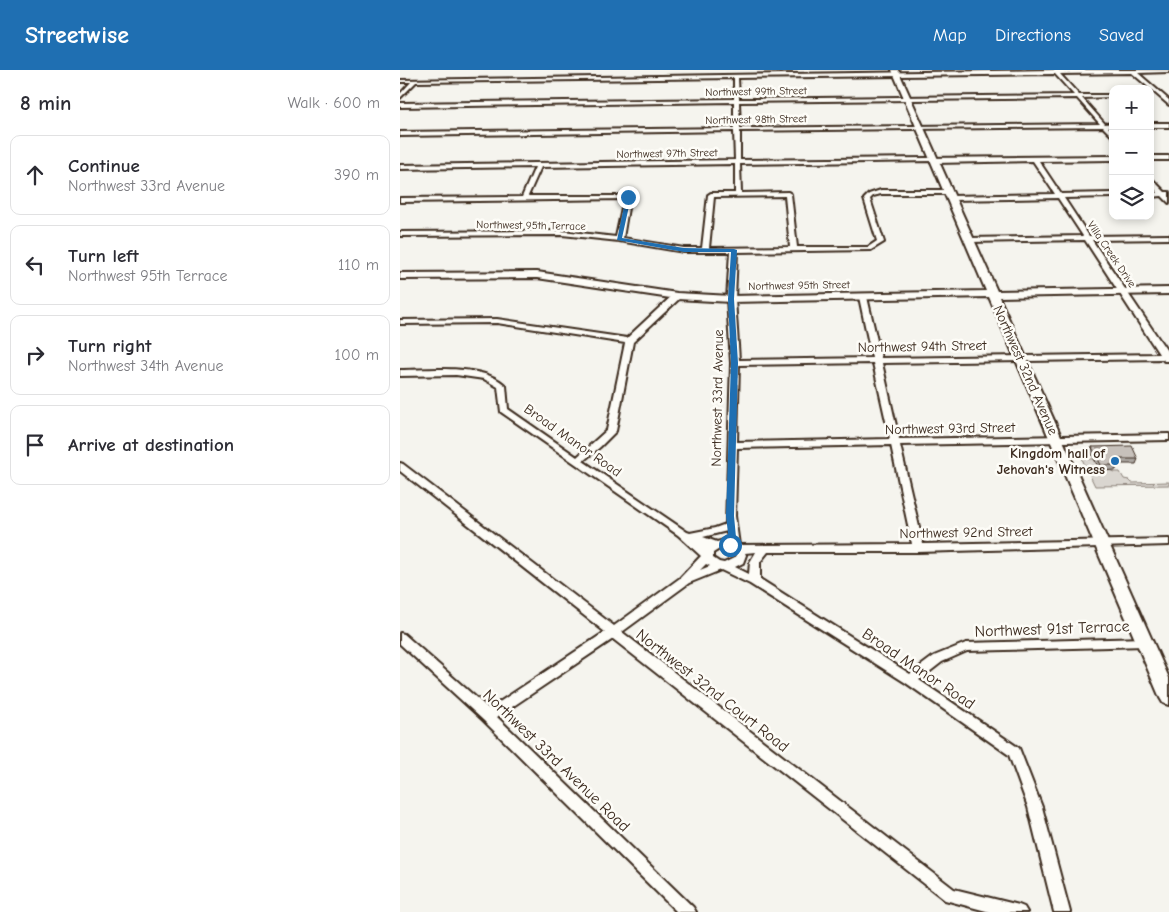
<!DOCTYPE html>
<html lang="en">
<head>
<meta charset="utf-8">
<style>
	:root { --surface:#fff; --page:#f7f7f7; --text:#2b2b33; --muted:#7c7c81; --line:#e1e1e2; --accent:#1f6fb2 }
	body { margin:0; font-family:"Comic Neue",sans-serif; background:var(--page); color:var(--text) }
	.controls { position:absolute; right:15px; top:15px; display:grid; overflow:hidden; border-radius:10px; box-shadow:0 2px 8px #0003 }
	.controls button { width:45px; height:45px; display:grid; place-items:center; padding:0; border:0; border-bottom:1px solid var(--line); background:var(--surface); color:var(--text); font:25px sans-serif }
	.stop { position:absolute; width:15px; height:15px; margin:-11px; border:4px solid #1f6fb2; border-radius:50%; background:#fff }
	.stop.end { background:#1f6fb2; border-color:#fff; box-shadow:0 1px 5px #0008 }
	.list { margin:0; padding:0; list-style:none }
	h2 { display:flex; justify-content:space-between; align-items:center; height:65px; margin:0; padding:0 20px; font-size:21px }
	h2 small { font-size:16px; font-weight:400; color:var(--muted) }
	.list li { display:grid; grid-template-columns:32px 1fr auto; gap:15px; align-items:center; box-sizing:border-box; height:80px; margin:0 10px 10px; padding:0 10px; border:1px solid var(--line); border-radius:10px }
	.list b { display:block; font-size:19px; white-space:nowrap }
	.list p { margin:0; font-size:16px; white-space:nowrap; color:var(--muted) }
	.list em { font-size:16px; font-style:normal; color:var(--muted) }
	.icon { flex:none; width:28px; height:28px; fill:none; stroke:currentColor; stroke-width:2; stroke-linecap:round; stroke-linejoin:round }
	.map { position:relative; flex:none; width:769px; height:842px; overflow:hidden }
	header { display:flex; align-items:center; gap:30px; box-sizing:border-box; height:70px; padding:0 25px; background:var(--accent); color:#fff }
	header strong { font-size:24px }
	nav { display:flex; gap:28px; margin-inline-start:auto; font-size:18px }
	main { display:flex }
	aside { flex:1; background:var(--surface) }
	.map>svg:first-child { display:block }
	.green { fill:#dad6d0; stroke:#8a8077 }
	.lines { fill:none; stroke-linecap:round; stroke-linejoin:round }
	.street-casing { stroke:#3b2a1e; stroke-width:4 }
	.secondary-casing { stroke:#3b2a1e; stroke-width:4 }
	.street { fill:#fdfcf7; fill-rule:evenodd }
	.secondary { fill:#fdfcf7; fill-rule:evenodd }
	.wall { fill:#aba6a1; stroke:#3b2a1e }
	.building { fill:#c7c1bb; stroke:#3b2a1e }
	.route { fill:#1f6fb2 }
	.poi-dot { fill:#1f6fb2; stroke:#fdfcf7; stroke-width:2 }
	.labels { text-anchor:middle; stroke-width:5; stroke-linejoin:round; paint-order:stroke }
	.far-street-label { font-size:11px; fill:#3b2a1e; stroke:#fdfcf7 }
	.street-label { font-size:14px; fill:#3b2a1e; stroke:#fdfcf7 }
	.poi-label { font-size:14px; font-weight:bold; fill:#3b2a1e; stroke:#fdfcf7; text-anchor:end }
	.near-street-label { font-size:16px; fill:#3b2a1e; stroke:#fdfcf7 }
</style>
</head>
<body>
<header>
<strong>Streetwise</strong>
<nav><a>Map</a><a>Directions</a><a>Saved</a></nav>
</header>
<main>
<aside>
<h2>8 min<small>Walk · 600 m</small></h2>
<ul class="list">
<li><svg class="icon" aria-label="ahead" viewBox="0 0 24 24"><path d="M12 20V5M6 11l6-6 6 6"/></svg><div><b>Continue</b><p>Northwest 33rd Avenue</p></div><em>390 m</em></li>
<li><svg class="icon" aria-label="left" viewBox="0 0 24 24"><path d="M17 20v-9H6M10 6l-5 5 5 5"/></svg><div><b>Turn left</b><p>Northwest 95th Terrace</p></div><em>110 m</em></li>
<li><svg class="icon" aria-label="right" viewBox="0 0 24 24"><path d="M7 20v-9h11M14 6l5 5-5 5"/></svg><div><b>Turn right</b><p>Northwest 34th Avenue</p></div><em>100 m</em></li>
<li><svg class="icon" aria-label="arrive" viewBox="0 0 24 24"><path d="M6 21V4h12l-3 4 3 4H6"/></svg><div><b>Arrive at destination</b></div></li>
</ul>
</aside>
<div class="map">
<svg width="769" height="842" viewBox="0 0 769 842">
	<rect width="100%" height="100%" fill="#f5f4ee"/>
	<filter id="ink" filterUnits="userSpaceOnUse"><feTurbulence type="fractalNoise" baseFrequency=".02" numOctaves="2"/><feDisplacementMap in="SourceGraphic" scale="10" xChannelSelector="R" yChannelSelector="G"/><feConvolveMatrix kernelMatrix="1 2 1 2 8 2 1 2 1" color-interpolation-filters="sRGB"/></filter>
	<g filter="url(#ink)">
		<path class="green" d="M 682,389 L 694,389 L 697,395 L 714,402 L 720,402 L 724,409 L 729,410 L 732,413 L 769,412 L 769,415 L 695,416 Z"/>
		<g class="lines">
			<g class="street-casing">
				<g id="street">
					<path d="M 653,0 L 769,0 L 769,2 L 738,3 L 769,30 L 769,35 L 732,3 L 660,4 L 679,25 L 713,25 L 713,27 L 682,28 L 705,54 L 713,53 L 713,57 L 708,57 L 713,61 L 713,67 L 703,57 L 340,61 L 340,90 L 713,86 L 713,90 L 639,91 L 661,124 L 713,123 L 713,127 L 664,128 L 689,166 L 769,165 L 769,169 L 692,170 L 769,284 L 769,291 L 764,291 L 763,289 L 482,293 L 499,369 L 769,364 L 769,370 L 500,375 L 523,474 L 769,469 L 769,475 L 518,482 L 368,482 L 360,492 L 360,509 L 510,604 L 534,586 L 566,573 L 745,568 L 749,569 L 751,572 L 749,575 L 745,576 L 567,581 L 542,592 L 519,610 L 619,678 L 642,737 L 670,842 L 654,842 L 628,737 L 609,685 L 506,613 L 350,514 L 321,500 L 289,513 L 222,562 L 554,819 L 619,835 L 624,837 L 627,842 L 590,842 L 545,830 L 213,569 L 97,647 L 293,837 L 296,842 L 277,842 L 83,650 L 0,574 L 0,563 L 4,564 L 89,639 L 205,562 L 0,401 L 0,393 L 3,394 L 214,556 L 280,508 L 301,486 L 278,465 L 101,342 L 98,317 L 84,309 L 56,305 L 0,306 L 0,300 C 30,300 83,293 106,316 L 108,339 L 177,387 L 207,360 L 225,273 L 97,253 L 0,254 L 0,250 L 97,249 L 227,268 L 274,224 L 280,224 L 280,228 L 233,272 L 216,361 L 200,377 L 183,391 L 287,462 L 290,463 L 315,458 L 326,454 L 331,293 L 327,229 L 330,182 L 284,182 L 219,171 L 162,165 L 0,166 L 0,162 L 162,161 L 216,167 L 224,129 L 0,132 L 0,128 L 122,127 L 135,97 L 0,99 L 0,95 L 335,90 L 334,61 L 0,66 L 0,62 L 334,58 L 334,32 L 0,37 L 0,33 L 334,29 L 334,8 L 16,12 L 0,28 L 0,24 L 11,12 L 0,12 L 0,10 ZM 655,4 L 674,25 L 339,29 L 338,8 ZM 677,28 L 700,54 L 340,58 L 339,32 ZM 532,91 L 535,93 L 633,91 L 655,124 L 551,126 L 548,128 L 551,130 L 658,128 L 683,166 L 570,168 L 567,170 L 570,172 L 685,170 L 759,284 L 481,288 L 467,227 L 463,225 L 459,227 L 472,288 L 339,290 L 335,229 L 337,182 L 471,180 L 484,172 L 470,129 L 473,126 L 481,124 L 548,124 L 551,122 L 548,120 L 481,120 L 469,124 L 464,129 L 477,171 L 468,177 L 397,177 L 391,124 L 388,122 L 341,123 L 340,94 ZM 335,94 L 335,123 L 311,123 L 308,125 L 302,178 L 284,178 L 223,168 L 230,126 L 128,126 L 141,97 ZM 385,126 L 390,177 L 309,178 L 314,127 ZM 473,293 L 490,369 L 337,372 L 339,295 ZM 491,375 L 512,474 L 339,475 L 335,446 L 337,378 ZM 327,461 L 328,472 L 324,470 L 317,472 L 303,467 ZM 321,478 L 334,481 L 336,485 L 334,488 L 324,493 L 319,492 L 313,488 L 313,483 ZM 356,482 L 350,492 L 349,504 L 335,497 L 343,493 L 346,485 L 345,483 ZM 306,494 L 310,496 L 300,500 Z"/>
					<rect x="750" y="53" width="19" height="4"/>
					<rect x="750" y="86" width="19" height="4"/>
					<path d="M 750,107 L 765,122 L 769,122 L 769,133 L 762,126 L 750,127 L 750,123 L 758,123 L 750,113 Z"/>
				</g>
			</g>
			<g class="secondary-casing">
				<path id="secondary" d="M 492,0 L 498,0 L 597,221 L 769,218 L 769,224 L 599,227 L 769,608 L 769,635 L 763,633 L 760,628 L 589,227 L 331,232 L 277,229 L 137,208 L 0,209 L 0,203 L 137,202 L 277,223 L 331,226 L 586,221 Z"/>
			</g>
			<use href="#street" class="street"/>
			<use href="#secondary" class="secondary"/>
		</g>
		<path class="wall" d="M 692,377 L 738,389 L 736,394 L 717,394 L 717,395 L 716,400 L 700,401 L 691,382 Z"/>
		<path class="building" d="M 732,376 L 738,389 L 714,389 L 717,395 L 701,395 L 692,377 Z"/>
	</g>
	<path class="route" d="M 228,126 L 231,127 L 222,168 L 284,178 L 334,179 L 337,180 L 334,229 L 338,293 L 334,446 L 337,478 L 331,478 L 325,475 L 329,472 L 326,446 L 331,293 L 328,229 L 331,182 L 284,182 L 217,170 L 226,127 Z"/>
	<circle class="poi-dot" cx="715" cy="391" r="5"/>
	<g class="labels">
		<g class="far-street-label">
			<text transform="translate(356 21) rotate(-1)" y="4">Northwest 99th Street</text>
			<text transform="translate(356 49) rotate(-1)" y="4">Northwest 98th Street</text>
			<text transform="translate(267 83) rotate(-1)" y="4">Northwest 97th Street</text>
			<text transform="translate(131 155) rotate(1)" y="4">Northwest 95th Terrace</text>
			<text transform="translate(712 184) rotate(56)" y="4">Villa Creek Drive</text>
			<text transform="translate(399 215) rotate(-1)" y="4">Northwest 95th Street</text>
		</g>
		<g class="street-label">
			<text transform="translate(522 276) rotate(-1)" y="5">Northwest 94th Street</text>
			<text transform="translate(626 300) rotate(66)" y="5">Northwest 32nd Avenue</text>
			<text transform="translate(317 328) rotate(-89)" y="5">Northwest 33rd Avenue</text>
			<text transform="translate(550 358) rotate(-1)" y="5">Northwest 93rd Street</text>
			<text transform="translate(173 370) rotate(35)" y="5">Broad Manor Road</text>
			<text transform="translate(566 462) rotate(-1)" y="5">Northwest 92nd Street</text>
		</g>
		<g class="poi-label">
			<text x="705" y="388">Kingdom hall of<tspan x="705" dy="16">Jehovah's Witness</tspan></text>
		</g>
		<g class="near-street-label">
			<text transform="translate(652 558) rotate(-2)" y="6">Northwest 91st Terrace</text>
			<text transform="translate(519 598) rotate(34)" y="6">Broad Manor Road</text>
			<text transform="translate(313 620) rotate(38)" y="6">Northwest 32nd Court Road</text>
			<text transform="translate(157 690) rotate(44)" y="6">Northwest 33rd Avenue Road</text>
		</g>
	</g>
</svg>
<div class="controls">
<button>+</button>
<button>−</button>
<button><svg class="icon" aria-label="layers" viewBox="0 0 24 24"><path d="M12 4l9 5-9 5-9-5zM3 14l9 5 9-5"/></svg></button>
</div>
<div class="stop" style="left:330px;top:475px"></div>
<div class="stop end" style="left:228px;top:127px"></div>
</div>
</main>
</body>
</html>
